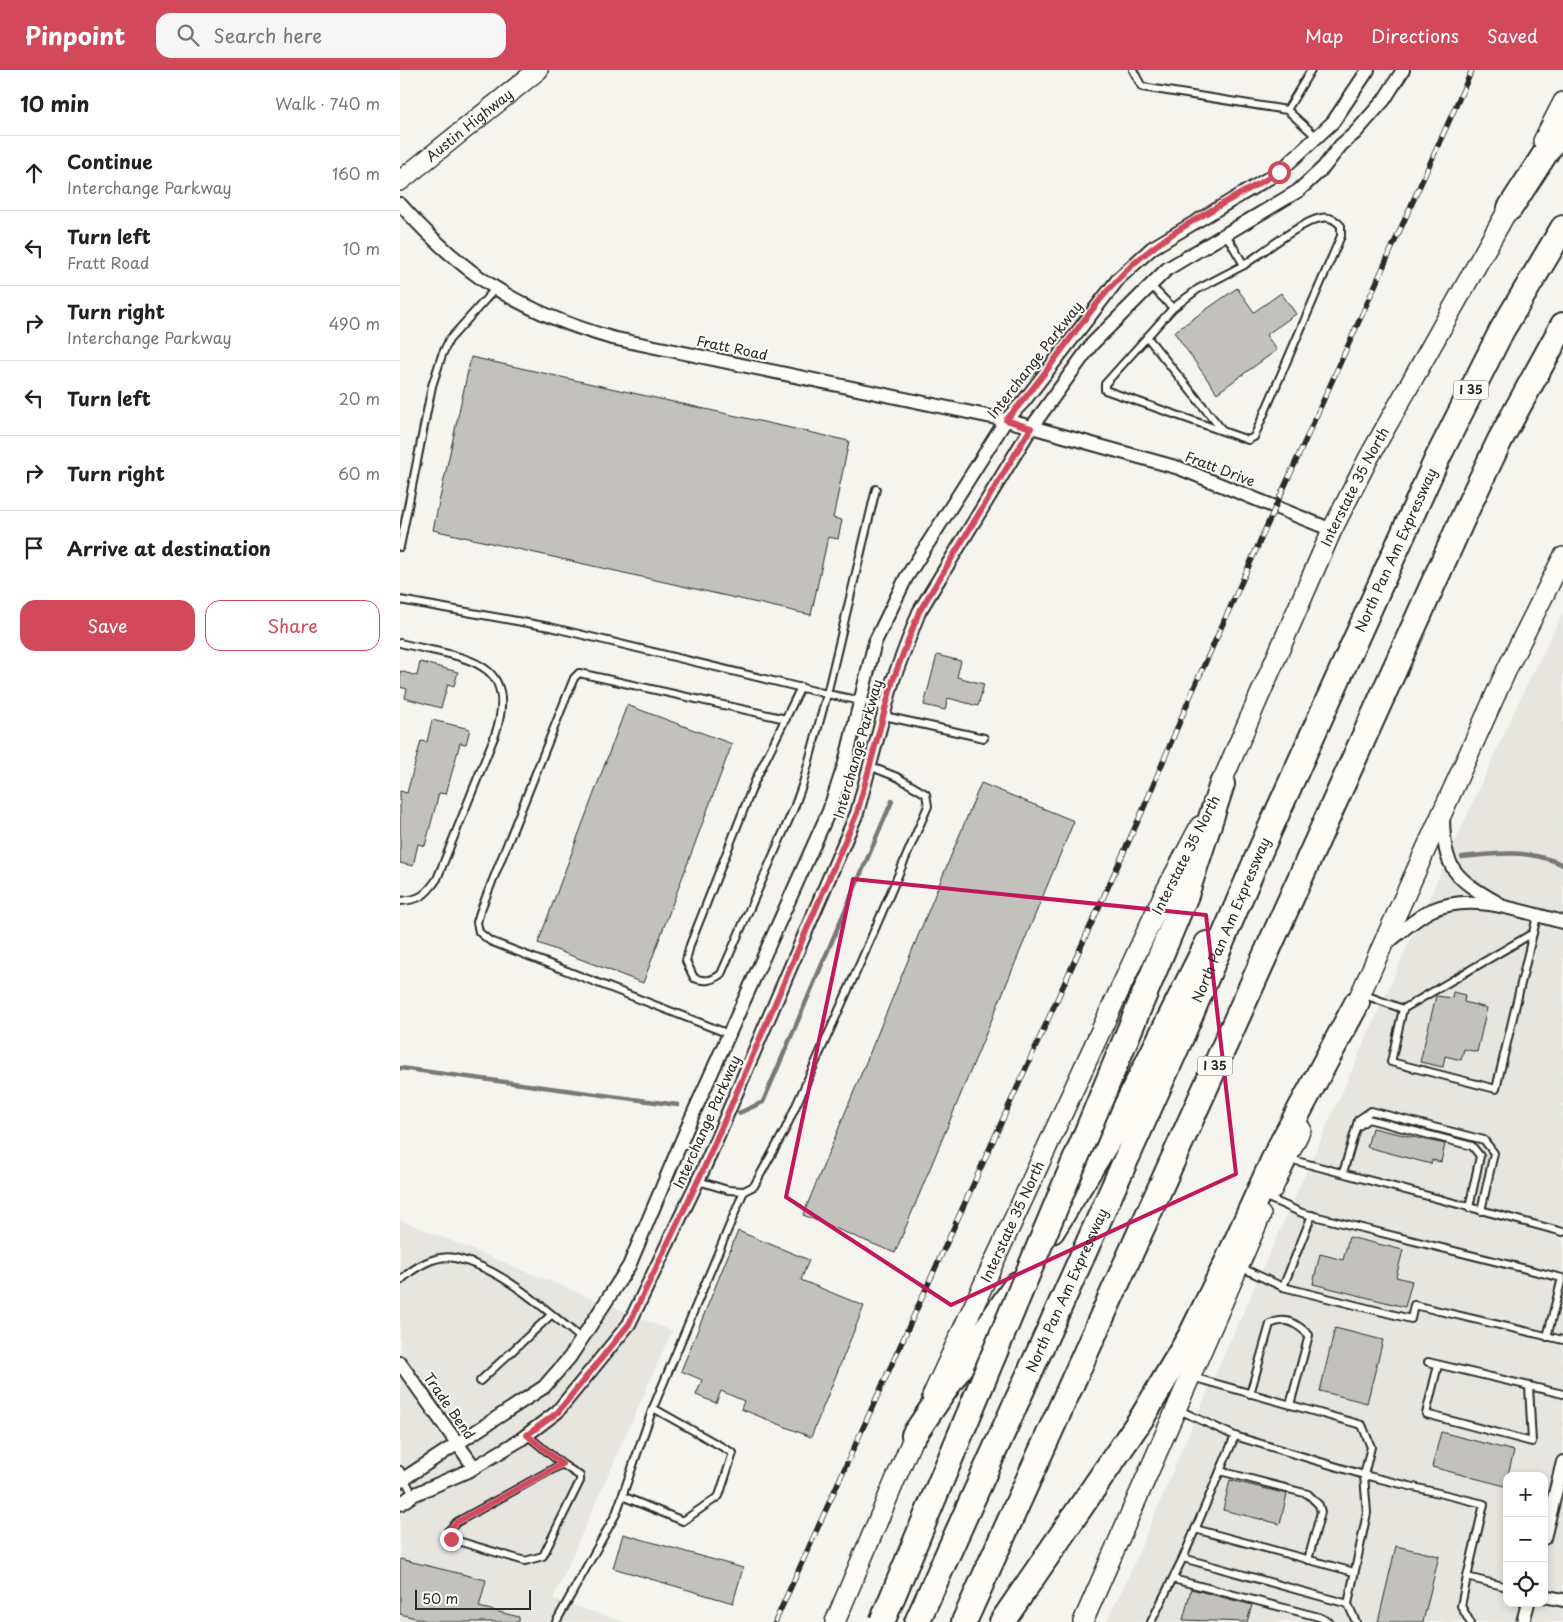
<!DOCTYPE html>
<html lang="en">
<head>
<meta charset="utf-8">
<style>
	:root { --surface:#fff; --page:#f6f6f6; --text:#202124; --muted:#757577; --line:#e0e0e0; --accent:#d1495b }
	body { margin:0; font-family:"Playpen Sans",sans-serif; background:var(--page); color:var(--text) }
	.controls { position:absolute; right:15px; bottom:15px; display:grid; overflow:hidden; border-radius:10px; box-shadow:0 2px 8px #0003 }
	.controls button { width:45px; height:45px; display:grid; place-items:center; padding:0; border:0; border-bottom:1px solid var(--line); background:var(--surface); color:var(--text); font:25px sans-serif }
	.scale { position:absolute; left:15px; bottom:12px; width:116px; box-sizing:border-box; padding-left:5px; border:2px solid #2b2b2b; border-top:0; font-size:14px; line-height:18px; white-space:nowrap; color:#2b2b2b; -webkit-text-stroke:4px #fdfcf7; paint-order:stroke }
	.stop { position:absolute; width:15px; height:15px; margin:-11px; border:4px solid #d1495b; border-radius:50%; background:#fff }
	.stop.end { background:#d1495b; border-color:#fff; box-shadow:0 1px 5px #0008 }
	.list { margin:0; padding:0; list-style:none }
	h2 { display:flex; justify-content:space-between; align-items:center; height:65px; margin:0; padding:0 20px; font-size:21px }
	h2 small { font-size:16px; font-weight:400; color:var(--muted) }
	.list li { display:grid; grid-template-columns:32px 1fr auto; gap:15px; align-items:center; box-sizing:border-box; height:75px; padding:0 20px; border-top:1px solid var(--line) }
	.list b { display:block; font-size:19px; white-space:nowrap }
	.list p { margin:0; font-size:16px; white-space:nowrap; color:var(--muted) }
	.list em { font-size:16px; font-style:normal; color:var(--muted) }
	.actions { display:flex; gap:10px; padding:15px 20px }
	.actions a { flex:1; padding:11px 0; border:1px solid var(--accent); border-radius:15px; text-align:center; font-size:18px; color:var(--accent) }
	.actions .main { background:var(--accent); color:#fff }
	.icon { flex:none; width:28px; height:28px; fill:none; stroke:currentColor; stroke-width:2; stroke-linecap:round; stroke-linejoin:round }
	.map { position:relative; flex:none; width:1163px; height:1552px; overflow:hidden }
	header { display:flex; align-items:center; gap:30px; box-sizing:border-box; height:70px; padding:0 25px; background:var(--accent); color:#fff }
	header strong { font-size:24px }
	nav { display:flex; gap:28px; margin-inline-start:auto; font-size:18px }
	.search { width:350px; height:45px; background:var(--page); display:flex; align-items:center; gap:12px; box-sizing:border-box; padding:0 18px; border-radius:15px; color:var(--muted); font-size:19px }
	main { display:flex }
	aside { flex:1; background:var(--surface) }
	.map>svg:first-child { display:block }
	.built { fill:#e6e5e0; fill-rule:evenodd }
	.lines { fill:none; stroke-linecap:round; stroke-linejoin:round }
	.stream { stroke:#797877; stroke-width:4.5 }
	.building { fill:#c2c1be; stroke:#2b2b2b }
	.lane-casing { stroke:#2b2b2b; stroke-width:10 }
	.street-casing { stroke:#2b2b2b; stroke-width:16 }
	.secondary-casing { stroke:#2b2b2b; stroke-width:22 }
	.highway-casing { stroke:#2b2b2b; stroke-width:28 }
	.lane { stroke:#fdfcf7; stroke-width:6 }
	.street { stroke:#fdfcf7; stroke-width:12 }
	.secondary { stroke:#fdfcf7; stroke-width:19 }
	.highway { stroke:#fdfcf7; stroke-width:24 }
	.rail-casing { stroke:#2b2b2b; stroke-width:5.5 }
	.rail { stroke:#fdfcf7; stroke-width:4; stroke-dasharray:11; stroke-linecap:butt }
	.highway-bridge-casing { stroke:#2b2b2b; stroke-width:28; stroke-linecap:butt }
	.highway-bridge { stroke:#fdfcf7; stroke-width:24 }
	.route { stroke:#d1495b; stroke-width:6 }
	.marked { fill:none; stroke:#c2185b; stroke-width:4; stroke-linejoin:round }
	.labels { text-anchor:middle; stroke-width:4; stroke-linejoin:round; paint-order:stroke }
	.shield { fill:#fdfcf7; stroke:#6a6a68; stroke-width:1 }
	.shield-label { font-size:12px; font-weight:bold; fill:#2b2b2b }
	.street-label { font-size:14px; fill:#2b2b2b; stroke:#fdfcf7 }
</style>
</head>
<body>
<header>
<strong>Pinpoint</strong>
<div class="search"><svg class="icon" aria-label="search" viewBox="0 0 24 24"><circle cx="10" cy="10" r="6"/><path d="M15 15l6 6"/></svg>Search here</div>
<nav><a>Map</a><a>Directions</a><a>Saved</a></nav>
</header>
<main>
<aside>
<h2>10 min<small>Walk · 740 m</small></h2>
<ul class="list">
<li><svg class="icon" aria-label="ahead" viewBox="0 0 24 24"><path d="M12 20V5M6 11l6-6 6 6"/></svg><div><b>Continue</b><p>Interchange Parkway</p></div><em>160 m</em></li>
<li><svg class="icon" aria-label="left" viewBox="0 0 24 24"><path d="M17 20v-9H6M10 6l-5 5 5 5"/></svg><div><b>Turn left</b><p>Fratt Road</p></div><em>10 m</em></li>
<li><svg class="icon" aria-label="right" viewBox="0 0 24 24"><path d="M7 20v-9h11M14 6l5 5-5 5"/></svg><div><b>Turn right</b><p>Interchange Parkway</p></div><em>490 m</em></li>
<li><svg class="icon" aria-label="left" viewBox="0 0 24 24"><path d="M17 20v-9H6M10 6l-5 5 5 5"/></svg><div><b>Turn left</b></div><em>20 m</em></li>
<li><svg class="icon" aria-label="right" viewBox="0 0 24 24"><path d="M7 20v-9h11M14 6l5 5-5 5"/></svg><div><b>Turn right</b></div><em>60 m</em></li>
<li><svg class="icon" aria-label="arrive" viewBox="0 0 24 24"><path d="M6 21V4h12l-3 4 3 4H6"/></svg><div><b>Arrive at destination</b></div></li>
</ul>
<div class="actions"><a class="main">Save</a><a>Share</a></div>
</aside>
<div class="map">
<svg width="1163" height="1552" viewBox="0 0 1163 1552">
	<rect width="100%" height="100%" fill="#f5f4ef"/>
	<filter id="ink" filterUnits="userSpaceOnUse"><feTurbulence type="fractalNoise" baseFrequency=".02" numOctaves="2"/><feDisplacementMap in="SourceGraphic" scale="10" xChannelSelector="R" yChannelSelector="G"/><feConvolveMatrix kernelMatrix="1 2 1 2 8 2 1 2 1" color-interpolation-filters="sRGB"/></filter>
	<g filter="url(#ink)">
		<g class="built">
			<path d="M 1163,543 L 1163,1552 L 706,1552 L 728,1508 L 785,1372 L 1022,844 L 1120,629 ZM 1107,1406 L 1144,1406 L 1144,1533 L 1107,1533 Z"/>
			<path d="M 0,1150 L 272,1261 L 153,1529 L 225,1552 L 0,1552 Z"/>
		</g>
		<g class="lines">
			<g class="stream">
				<path d="M 1062,787 C 1096,783 1132,779 1163,795"/>
				<path d="M 0,998 L 278,1035"/>
				<path d="M 339,1043 L 363,1032 L 492,731"/>
			</g>
		</g>
		<g class="building">
			<path d="M 837,218 L 854,242 L 881,223 L 896,244 L 866,265 L 877,280 L 817,323 L 774,262 Z"/>
			<path d="M 71,287 L 449,371 L 433,448 L 442,450 L 438,469 L 428,467 L 411,545 L 33,460 Z"/>
			<path d="M 537,585 L 561,591 L 557,607 L 584,614 L 578,636 L 548,628 L 545,640 L 524,635 Z"/>
			<path d="M 20,592 L 58,602 L 54,616 L 48,614 L 41,638 L 5,628 L 7,619 L 0,617 L 0,601 L 17,606 Z"/>
			<path d="M 227,635 L 332,674 L 243,913 L 138,873 Z"/>
			<path d="M 32,650 L 70,659 L 66,674 L 60,673 L 46,724 L 39,723 L 25,776 L 18,774 L 13,796 L 0,793 L 0,721 L 7,723 L 21,671 L 27,672 Z"/>
			<path d="M 581,713 L 674,751 L 495,1183 L 403,1145 Z"/>
			<path d="M 1053,922 L 1065,925 L 1064,932 L 1087,938 L 1077,982 L 1064,979 L 1061,990 L 1045,986 L 1043,997 L 1020,992 L 1036,926 L 1052,928 Z"/>
			<path d="M 972,1058 L 1045,1074 L 1041,1092 L 1032,1090 L 1031,1094 L 967,1077 Z"/>
			<path d="M 338,1161 L 409,1190 L 401,1210 L 464,1236 L 411,1367 L 341,1339 L 344,1331 L 321,1321 L 316,1333 L 296,1325 L 302,1310 L 281,1301 Z"/>
			<path d="M 949,1167 L 1003,1180 L 996,1207 L 1012,1211 L 1005,1237 L 913,1214 L 920,1184 L 943,1190 Z"/>
			<path d="M 935,1258 L 983,1270 L 967,1333 L 920,1321 Z"/>
			<path d="M 1041,1362 L 1114,1381 L 1105,1416 L 1032,1397 Z"/>
			<path d="M 830,1410 L 887,1424 L 880,1454 L 823,1440 Z"/>
			<path d="M 223,1464 L 343,1498 L 333,1533 L 213,1498 Z"/>
			<path d="M 996,1476 L 1039,1486 L 1023,1552 L 978,1552 Z"/>
			<path d="M 0,1489 L 86,1510 L 79,1537 L 119,1547 L 119,1552 L 31,1552 L 0,1544 Z"/>
			<path d="M 791,1519 L 852,1535 L 847,1552 L 783,1550 Z"/>
		</g>
		<g class="lines">
			<g class="lane-casing">
				<g id="lane">
					<path d="M 733,0 L 742,17 L 887,40 L 918,68"/>
					<path d="M 887,40 L 911,0"/>
					<path d="M 750,215 L 773,238 L 705,314 L 705,320 L 848,370 L 854,367 L 941,166 L 941,156 C 936,150 930,146 921,148 C 902,151 862,183 844,195 L 825,163"/>
					<path d="M 773,238 L 798,219 L 844,195"/>
					<path d="M 747,267 L 823,361"/>
					<path d="M 0,477 L 32,316 L 42,285 L 49,270 L 95,219"/>
					<path d="M 0,530 L 150,557 L 427,624 L 487,636"/>
					<path d="M 0,573 C 58,588 122,586 95,665 L 37,809 C 26,825 20,830 0,831"/>
					<path d="M 401,617 L 355,711 L 290,875 L 286,891 L 294,908 C 305,912 312,911 321,904 L 394,738 L 403,713 L 427,624 L 476,419"/>
					<path d="M 484,646 L 584,668"/>
					<path d="M 962,924 L 1003,939 L 991,992 L 1096,1019 L 1137,846"/>
					<path d="M 1003,939 L 1133,863"/>
					<path d="M 329,964 L 90,871 L 79,862 L 77,852 L 80,842 L 174,608 L 179,603 L 386,649"/>
					<path d="M 956,1058 L 958,1050 L 971,1041 L 1084,1070 L 1094,1083 L 1081,1141"/>
					<path d="M 889,1089 L 1163,1162"/>
					<path d="M 943,1103 L 956,1058 L 968,1049 L 1072,1076 L 1080,1086 L 1069,1138"/>
					<path d="M 298,1111 L 328,1120 L 344,1121 L 354,1116 L 385,1060 L 462,889 L 528,736 L 526,724 L 497,707 L 469,696"/>
					<path d="M 868,1128 L 902,1143 L 1162,1208 L 1147,1267"/>
					<path d="M 840,1197 L 883,1217 L 1011,1249 L 1014,1235 L 1163,1270"/>
					<path d="M 0,1211 C 13,1198 35,1184 55,1188 C 104,1199 144,1239 182,1269"/>
					<path d="M 883,1217 L 912,1145"/>
					<path d="M 1028,1292 L 1163,1324"/>
					<path d="M 1038,1295 L 1026,1344 L 1132,1372 L 1129,1316"/>
					<path d="M 792,1307 L 962,1355 L 971,1377 L 964,1405 L 1084,1434 L 1067,1507"/>
					<path d="M 80,1311 L 151,1245"/>
					<path d="M 850,1324 L 870,1254 C 887,1246 897,1254 909,1265 L 890,1335"/>
					<path d="M 127,1365 L 162,1394 L 180,1406 L 180,1411 L 143,1486 L 125,1491 L 51,1469 L 48,1461 L 57,1452 L 162,1394"/>
					<path d="M 835,1366 L 964,1405 L 967,1443 L 948,1534 L 956,1552"/>
					<path d="M 0,1400 L 13,1425"/>
					<path d="M 820,1401 L 908,1424 L 919,1435 L 921,1442 L 908,1490"/>
					<path d="M 222,1426 L 283,1451 L 319,1426 L 333,1383 L 253,1338"/>
					<path d="M 795,1459 L 954,1502"/>
					<path d="M 783,1488 L 948,1534"/>
					<path d="M 773,1509 L 919,1547 L 929,1552"/>
					<path d="M 156,1552 L 216,1444 L 253,1338 L 344,1121"/>
					<path d="M 751,1552 L 783,1488 L 835,1366 L 777,1339"/>
					<path d="M 1070,1552 L 1061,1536 L 1067,1507 L 1107,1517"/>
				</g>
			</g>
			<g class="street-casing">
				<g id="street">
					<path d="M 0,134 C 63,205 120,242 212,268 L 606,350 L 779,398 L 932,460"/>
					<path d="M 1043,748 C 1044,799 1054,808 1098,833"/>
					<path d="M 986,874 C 1000,863 1015,848 1032,840 C 1074,822 1121,842 1163,852"/>
					<path d="M 0,1293 L 74,1397"/>
					<path d="M 0,1411 L 144,1317 L 170,1287 L 229,1196 L 290,1051 L 429,741 L 445,693 L 475,572 L 506,508 L 606,350 L 624,331 L 719,208 L 752,178 L 879,102 L 933,52 L 968,0"/>
					<path d="M 0,1434 L 13,1425 L 70,1400 L 120,1370 L 157,1342 L 229,1254 L 304,1098 L 457,743 L 493,610 L 519,542 L 631,358 L 692,274 L 767,199 L 898,121 L 923,98 L 941,75 L 955,63 L 984,30 L 1003,0"/>
					<path d="M 1144,1468 L 1163,1392"/>
					<path d="M 1144,1526 L 1163,1530"/>
					<path d="M 1123,1552 L 1128,1533"/>
				</g>
			</g>
			<g class="secondary-casing">
				<g id="secondary">
					<path d="M 1143,71 L 1163,32"/>
					<path id="s1" d="M 0,111 L 138,0"/>
					<path id="s2" d="M 816,725 L 932,460 L 968,389 L 1115,127"/>
					<path d="M 951,945 L 1108,597 L 1163,487"/>
					<path d="M 872,1120 L 901,1059"/>
					<path id="s3" d="M 532,1326 L 763,826 L 800,756"/>
					<path d="M 435,1552 L 519,1354"/>
					<path d="M 683,1552 L 861,1145"/>
				</g>
			</g>
			<g class="highway-casing">
				<g id="highway">
					<path d="M 1110,138 L 1163,56"/>
					<path d="M 735,947 L 786,825 L 822,714"/>
					<path d="M 652,1161 L 712,1064 L 807,874"/>
					<path d="M 514,1365 L 617,1214"/>
					<path id="s4" d="M 517,1552 L 780,970 L 861,779 L 1037,389 L 1102,260 L 1163,158"/>
					<path d="M 564,1552 L 1067,439 L 1100,370 L 1163,255"/>
					<path d="M 602,1552 L 743,1346 L 791,1265 L 827,1192 L 877,1082 L 957,933"/>
				</g>
			</g>
			<use href="#lane" class="lane"/>
			<use href="#street" class="street"/>
			<use href="#secondary" class="secondary"/>
			<use href="#highway" class="highway"/>
			<g class="rail-casing">
				<path id="rail" d="M 375,1552 L 742,742 L 793,620 L 1072,0"/>
			</g>
			<use href="#rail" class="rail"/>
			<g class="highway-bridge-casing">
				<path id="highway-bridge" d="M 482,1552 L 735,947"/>
			</g>
			<use href="#highway-bridge" class="highway-bridge"/>
		</g>
	</g>
	<g class="lines" filter="url(#ink)">
		<path class="route" d="M 51,1469 L 48,1461 L 57,1452 L 162,1394 L 127,1365 L 158,1342 L 229,1254 L 304,1098 L 457,743 L 493,610 L 519,542 L 631,358 L 606,350 C 647,306 677,253 719,208 C 761,163 826,133 879,102"/>
	</g>
	<path class="marked" d="M 453,809 L 806,845 L 836,1104 L 551,1235 L 386,1127 Z"/>
	<g class="labels">
		<g class="shield">
			<rect x="1053.5" y="310.5" width="35" height="19" rx="4"/>
			<rect x="797.5" y="986.5" width="35" height="19" rx="4"/>
		</g>
		<g class="shield-label">
			<text x="1071" y="324">I 35</text>
			<text x="815" y="1000">I 35</text>
		</g>
		<g class="street-label">
			<text dy="5" stroke="none"><textPath href="#s1" startOffset="89">Austin Highway</textPath></text>
			<text transform="translate(332 278) rotate(12)" y="5">Fratt Road</text>
			<text transform="translate(635 290) rotate(-52)" y="5">Interchange Parkway</text>
			<text transform="translate(820 399) rotate(21)" y="5">Fratt Drive</text>
			<text dy="5" stroke="none"><textPath href="#s2" startOffset="338">Interstate 35 North</textPath></text>
			<text dy="5" stroke="none"><textPath href="#s4" startOffset="1174">North Pan Am Expressway</textPath></text>
			<text transform="translate(458 679) rotate(-74)" y="5">Interchange Parkway</text>
			<text transform="translate(786 785) rotate(-63)" y="5">Interstate 35 North</text>
			<text dy="5" stroke="none"><textPath href="#s4" startOffset="769">North Pan Am Expressway</textPath></text>
			<text transform="translate(307 1052) rotate(-66)" y="5">Interchange Parkway</text>
			<text dy="5" stroke="none"><textPath href="#s3" startOffset="192">Interstate 35 North</textPath></text>
			<text dy="5" stroke="none"><textPath href="#s4" startOffset="364">North Pan Am Expressway</textPath></text>
			<text transform="translate(49 1336) rotate(55)" y="5">Trade Bend</text>
		</g>
	</g>
</svg>
<div class="controls">
<button>+</button>
<button>−</button>
<button><svg class="icon" aria-label="locate" viewBox="0 0 24 24"><circle cx="12" cy="12" r="6"/><path d="M12 2v4M12 18v4M2 12h4M18 12h4"/></svg></button>
</div>
<div class="scale">50 m</div>
<div class="stop" style="left:879px;top:102px"></div>
<div class="stop end" style="left:51px;top:1469px"></div>
</div>
</main>
</body>
</html>
